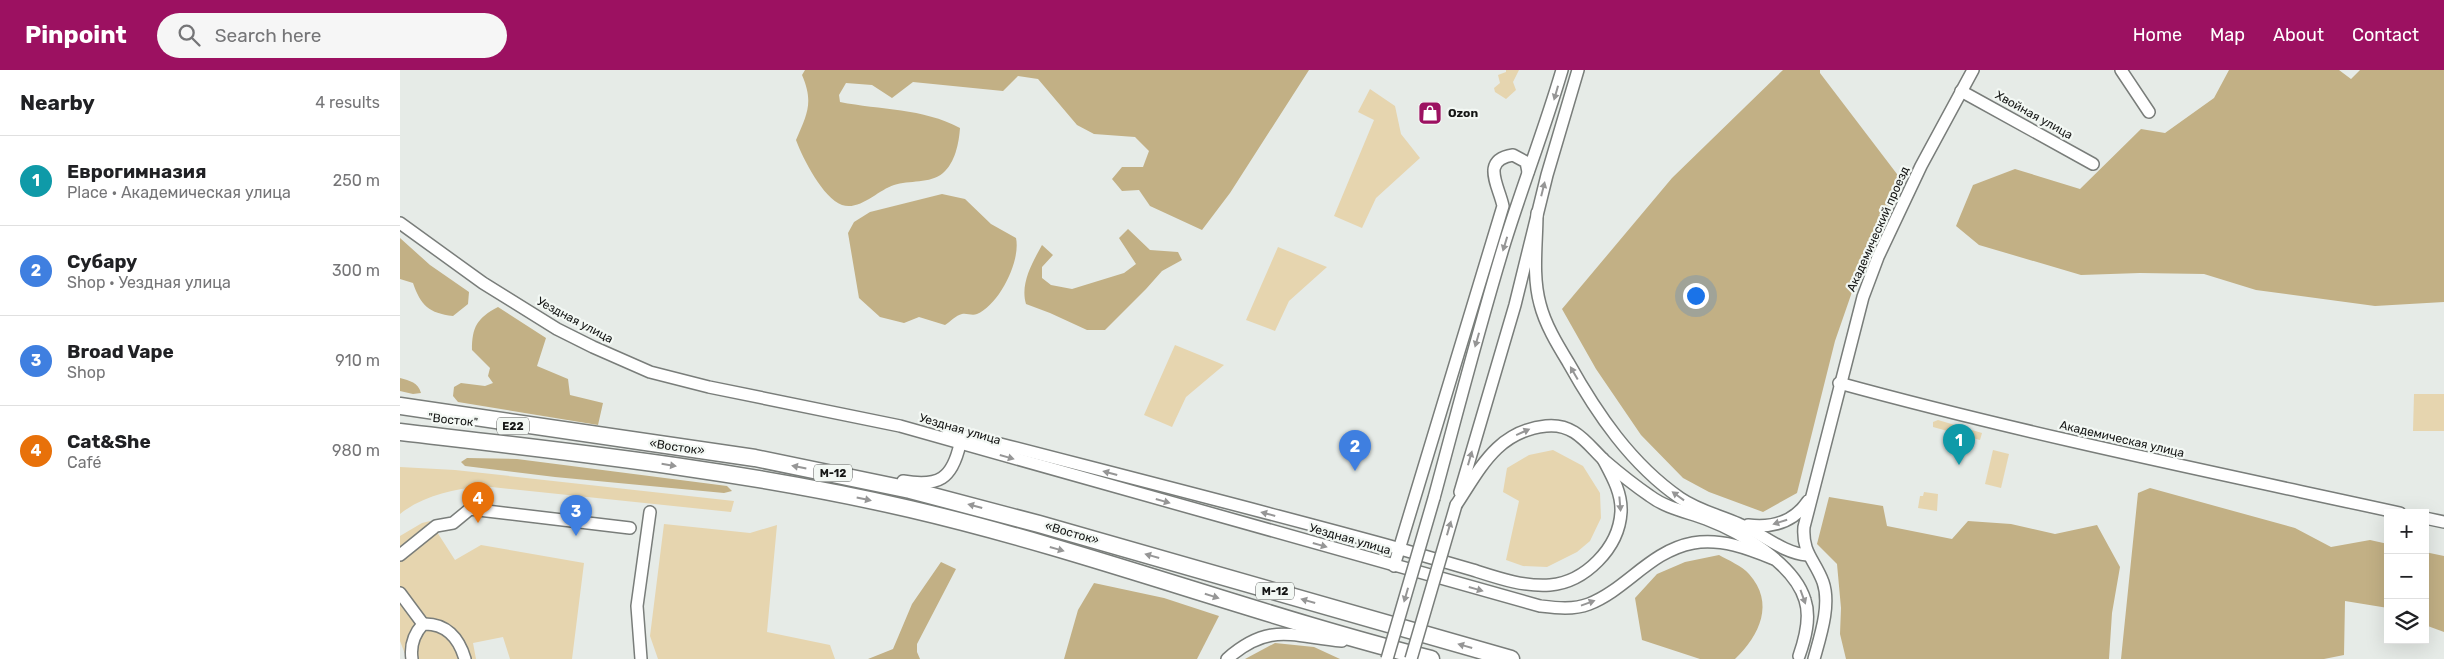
<!DOCTYPE html>
<html lang="en">
<head>
<meta charset="utf-8">
<style>
	:root { --surface:#fff; --page:#f6f6f6; --text:#202124; --muted:#757577; --line:#e0e0e0; --accent:#9c1161 }
	body { margin:0; font-family:Rubik,sans-serif; background:var(--page); color:var(--text) }
	.controls { position:absolute; right:15px; bottom:15px; display:grid; overflow:hidden; border-radius:0px; box-shadow:0 5px 20px #0002 }
	.controls button { width:45px; height:45px; display:grid; place-items:center; padding:0; border:0; border-bottom:1px solid var(--line); background:var(--surface); color:var(--text); font:25px sans-serif }
	.you { position:absolute; left:1295px; top:225px; width:18px; height:18px; margin:-12px; border:4px solid #fff; border-radius:50%; background:#1a73e8; box-shadow:0 0 0 8px #1a73e833 }
	.badge { display:grid; place-items:center; width:32px; height:32px; border-radius:50%; background:var(--accent); color:#fff; font-size:16px; font-weight:700 }
	.pin { position:absolute; translate:-50% -41px; filter:drop-shadow(0 1px 2px #0008) }
	.pin::after { content:''; position:absolute; top:26px; width:18px; height:15px; background:inherit; clip-path:polygon(0 0,100% 0,50% 100%) }
	.list { margin:0; padding:0; list-style:none }
	h2 { display:flex; justify-content:space-between; align-items:center; height:65px; margin:0; padding:0 20px; font-size:21px }
	h2 small { font-size:16px; font-weight:400; color:var(--muted) }
	.list li { display:grid; grid-template-columns:32px 1fr auto; gap:15px; align-items:center; box-sizing:border-box; height:90px; padding:0 20px; border-top:1px solid var(--line) }
	.list b { display:block; font-size:19px; white-space:nowrap }
	.list p { margin:0; font-size:16px; white-space:nowrap; color:var(--muted) }
	.list em { font-size:16px; font-style:normal; color:var(--muted) }
	.icon { flex:none; width:28px; height:28px; fill:none; stroke:currentColor; stroke-width:2; stroke-linecap:round; stroke-linejoin:round }
	.map { position:relative; flex:none; width:2044px; height:589px; overflow:hidden }
	header { display:flex; align-items:center; gap:30px; box-sizing:border-box; height:70px; padding:0 25px; background:var(--accent); color:#fff }
	header strong { font-size:24px }
	nav { display:flex; gap:28px; margin-inline-start:auto; font-size:18px }
	.search { width:350px; height:45px; background:var(--page); display:flex; align-items:center; gap:12px; box-sizing:border-box; padding:0 18px; border-radius:28px; color:var(--muted); font-size:19px }
	main { display:flex }
	aside { flex:1; background:var(--surface) }
	.map>svg:first-child { display:block }
	.green { fill:#e6d5af }
	.forest { fill:#c2b085 }
	.lines { fill:none; stroke-linecap:round; stroke-linejoin:round }
	.minor-casing { stroke:#797d7a; stroke-width:14 }
	.highway-casing { stroke:#797d7a; stroke-width:19 }
	.minor { stroke:#fff; stroke-width:11 }
	.highway { stroke:#fff; stroke-width:16 }
	.minor-bridge-casing { stroke:#797d7a; stroke-width:14; stroke-linecap:butt }
	.minor-bridge { stroke:#fff; stroke-width:11 }
	.oneway { fill:#969696 }
	.labels { text-anchor:middle; stroke-width:4.5; stroke-linejoin:round; paint-order:stroke }
	.shield { fill:#f3f8f4; stroke:#585a58; stroke-width:1 }
	.shield-label { font-size:11px; font-weight:bold; fill:#151615 }
	.poi-label { font-size:12px; font-weight:bold; fill:#151615; stroke:#f3f8f4; text-anchor:start }
	.street-label { font-size:12px; fill:#151615; stroke:#f3f8f4 }
</style>
</head>
<body>
<header>
<strong>Pinpoint</strong>
<div class="search"><svg class="icon" aria-label="search" viewBox="0 0 24 24"><circle cx="10" cy="10" r="6"/><path d="M15 15l6 6"/></svg>Search here</div>
<nav><a>Home</a><a>Map</a><a>About</a><a>Contact</a></nav>
</header>
<main>
<aside>
<h2>Nearby<small>4 results</small></h2>
<ul class="list">
<li><span class="badge" style="background:#0f9aa8">1</span><div><b>Еврогимназия</b><p>Place · Академическая улица</p></div><em>250 m</em></li>
<li><span class="badge" style="background:#3f7fe0">2</span><div><b>Субару</b><p>Shop · Уездная улица</p></div><em>300 m</em></li>
<li><span class="badge" style="background:#3f7fe0">3</span><div><b>Broad Vape</b><p>Shop</p></div><em>910 m</em></li>
<li><span class="badge" style="background:#e8710a">4</span><div><b>Cat&amp;She</b><p>Café</p></div><em>980 m</em></li>
</ul>
</aside>
<div class="map">
<svg width="2044" height="589" viewBox="0 0 2044 589">
	<rect width="100%" height="100%" fill="#e6ebe7"/>
	<g class="green">
		<path d="M 1106,0 L 1119,0 L 1113,12 L 1116,20 L 1106,29 L 1095,22 L 1094,18 L 1100,13 L 1098,5 L 1106,2 Z"/>
		<path d="M 970,19 L 995,36 L 1001,64 L 1020,88 L 976,128 L 962,158 L 934,146 L 974,50 L 958,42 Z"/>
		<path d="M 878,177 L 927,197 L 889,231 L 875,261 L 846,250 Z"/>
		<path d="M 775,275 L 824,295 L 786,327 L 772,357 L 744,345 Z"/>
		<path d="M 2014,324 L 2044,324 L 2044,361 L 2013,361 Z"/>
		<path d="M 1538,350 L 1582,363 L 1580,370 L 1533,357 L 1533,352 Z"/>
		<path d="M 1153,380 L 1183,396 L 1200,423 L 1201,448 L 1190,471 L 1177,482 L 1147,497 L 1123,496 L 1106,490 L 1119,431 L 1103,422 L 1107,398 L 1129,385 Z"/>
		<path d="M 1593,380 L 1609,384 L 1601,418 L 1585,414 Z"/>
		<path d="M 0,397 L 55,400 L 334,431 L 331,442 L 82,416 C 52,420 24,425 0,444 Z"/>
		<path d="M 1524,422 L 1538,424 L 1537,441 L 1518,438 L 1520,426 L 1523,426 Z"/>
		<path d="M 30,451 L 31,453 L 0,482 L 0,466 L 22,453 Z"/>
		<path d="M 264,454 L 350,463 L 377,455 L 367,562 L 430,575 L 435,589 L 258,589 L 250,566 Z"/>
		<path d="M 37,462 L 55,490 L 81,475 L 184,493 L 172,589 L 110,589 L 103,567 L 73,573 L 76,589 L 7,589 L 0,571 L 0,489 Z"/>
	</g>
	<g class="forest">
		<path d="M 405,0 L 909,0 L 830,123 L 802,160 L 750,136 L 739,120 L 722,121 L 712,109 L 722,97 L 743,97 L 749,81 L 735,67 L 694,64 L 677,55 L 638,9 L 618,6 L 603,21 L 513,12 L 492,28 L 472,15 L 446,13 L 439,25 L 440,32 C 480,40 523,38 560,58 C 559,73 555,93 543,103 C 530,114 509,110 494,115 C 478,120 460,141 442,135 C 423,128 403,89 396,70 C 407,44 414,33 402,5 Z"/>
		<path d="M 1383,0 L 1420,0 L 1420,3 L 1500,108 L 1478,167 L 1452,222 L 1435,271 L 1397,423 L 1363,442 L 1309,422 L 1283,408 L 1241,365 L 1196,299 L 1162,239 L 1272,108 Z"/>
		<path d="M 1829,0 L 1939,0 L 1951,9 L 1960,0 L 2044,0 L 2044,232 L 1975,236 L 1856,220 L 1804,204 L 1740,203 L 1681,205 L 1579,175 L 1556,156 L 1573,115 L 1615,99 L 1680,119 L 1741,59 L 1765,63 L 1814,28 Z"/>
		<path d="M 542,124 L 565,129 L 591,154 L 616,168 C 621,191 599,235 577,244 C 572,246 567,243 562,244 C 556,245 550,252 545,255 L 519,247 L 504,253 L 480,247 L 459,228 L 448,163 L 454,152 L 470,142 Z"/>
		<path d="M 728,159 L 750,180 L 778,182 L 782,190 L 762,201 L 746,219 L 705,260 L 687,260 L 650,243 L 626,234 C 620,214 632,193 642,175 L 653,185 L 642,197 L 642,208 L 651,215 L 672,219 L 724,203 L 736,194 L 719,168 Z"/>
		<path d="M 0,168 L 30,195 L 69,222 L 68,234 L 53,246 C 29,243 21,236 13,213 L 0,209 Z"/>
		<path d="M 98,237 L 146,268 L 137,296 L 168,309 L 170,325 L 203,333 L 198,355 L 58,332 L 53,326 L 54,317 L 61,313 L 85,316 L 93,313 L 88,306 L 90,298 L 72,280 C 72,257 77,248 98,237 Z"/>
		<path d="M 0,308 C 10,311 18,312 21,323 L 13,324 L 0,321 Z"/>
		<path d="M 67,388 L 117,389 L 327,416 L 332,421 L 324,423 L 155,407 L 65,396 L 61,392 Z"/>
		<path d="M 1750,418 L 1895,458 L 1931,477 L 1970,470 L 1988,474 L 1988,538 L 1945,531 L 1944,585 L 1924,589 L 1721,589 L 1738,423 Z"/>
		<path d="M 1429,427 L 1483,436 L 1487,456 L 1552,469 L 1568,451 L 1611,454 L 1655,464 L 1697,455 L 1720,497 L 1712,543 L 1709,589 L 1446,589 L 1440,564 L 1441,538 L 1437,494 L 1417,474 Z"/>
		<path d="M 2025,482 L 2044,486 L 2044,562 L 2025,555 Z"/>
		<path d="M 1319,485 C 1328,490 1342,496 1349,504 C 1375,533 1360,565 1335,589 L 1300,589 L 1242,570 L 1235,528 L 1257,504 L 1285,492 Z"/>
		<path d="M 541,492 L 556,499 L 517,574 L 517,582 L 520,589 L 468,589 L 493,579 L 512,534 Z"/>
		<path d="M 694,513 L 764,528 L 819,546 L 797,589 L 664,589 L 678,540 Z"/>
		<path d="M 875,573 L 914,577 L 940,589 L 845,589 Z"/>
	</g>
	<g class="lines">
		<g class="minor-casing">
			<g id="minor">
				<path d="M 1721,0 L 1749,42"/>
				<path d="M 1561,21 L 1693,94"/>
				<path d="M 1137,143 C 1137,173 1132,205 1140,234 C 1145,254 1157,274 1168,292 C 1197,344 1231,394 1280,428 C 1299,441 1319,445 1339,454 C 1362,463 1382,483 1407,485"/>
				<path d="M 0,153 L 83,213 L 157,259 L 193,277 L 250,302 L 309,317 L 500,356 L 1140,536 C 1157,538 1173,540 1189,534 C 1227,519 1250,481 1293,473 C 1322,468 1349,479 1374,489"/>
				<path d="M 1439,313 C 1625,364 1812,402 2000,443"/>
				<path d="M 548,363 L 585,370 C 720,405 855,439 990,476 C 1017,484 1045,492 1073,500 C 1098,508 1124,517 1150,515 C 1185,512 1219,478 1221,442 C 1222,423 1212,406 1203,389"/>
				<path d="M 503,411 C 539,417 552,409 560,374"/>
				<path d="M 1060,422 L 1115,235 L 1147,105 L 1178,0"/>
				<path d="M 1034,428 C 1057,343 1079,257 1105,172 C 1123,114 1145,58 1162,0"/>
				<path d="M 1056,435 C 1080,399 1097,361 1146,356 C 1175,353 1187,374 1205,391 C 1219,403 1234,415 1250,426 C 1266,438 1287,442 1306,449 C 1340,462 1394,493 1405,530 C 1411,548 1405,569 1399,586"/>
				<path d="M 2025,448 L 2044,452"/>
				<path d="M 1348,455 C 1372,458 1394,452 1408,431"/>
				<path d="M 0,485 L 36,456 L 53,453 L 70,439 L 230,458"/>
				<path d="M 994,496 L 1103,136 C 1099,116 1080,90 1113,85 L 1126,92 L 1128,102"/>
				<path d="M 0,523 L 23,554"/>
				<path d="M 12,589 C 10,576 14,564 23,554 C 46,553 59,568 65,589"/>
				<path d="M 241,589 L 237,536 L 250,442"/>
				<path d="M 827,589 C 870,551 893,567 942,571"/>
				<path d="M 1414,589 C 1420,567 1431,535 1423,512 C 1415,490 1402,483 1404,457 L 1463,227 L 1478,187 L 1521,96 L 1573,0"/>
			</g>
		</g>
		<g class="highway-casing">
			<g id="highway">
				<path d="M 0,336 L 355,388 L 510,420 L 639,454 L 1111,589"/>
				<path d="M 0,362 C 171,382 342,400 510,439 C 686,480 856,545 1031,589"/>
			</g>
		</g>
		<use href="#minor" class="minor"/>
		<use href="#highway" class="highway"/>
		<g class="minor-bridge-casing">
			<g id="minor-bridge">
				<path d="M 987,589 L 1034,428"/>
				<path d="M 1011,589 L 1056,435"/>
			</g>
		</g>
		<use href="#minor-bridge" class="minor-bridge"/>
	</g>
	<defs><path id="oneway-solid" d="M-6-.8H1V-3.2L6.5 0L1 3.2V.8H-6Z" transform="scale(1.25)"/></defs>
	<g class="oneway">
		<use href="#oneway-solid" transform="translate(1156 23) rotate(106)"/>
		<use href="#oneway-solid" transform="translate(1143 119) rotate(-76)"/>
		<use href="#oneway-solid" transform="translate(1105 174) rotate(107)"/>
		<use href="#oneway-solid" transform="translate(1077 270) rotate(106)"/>
		<use href="#oneway-solid" transform="translate(1174 303) rotate(-120)"/>
		<use href="#oneway-solid" transform="translate(1123 362) rotate(-24)"/>
		<use href="#oneway-solid" transform="translate(607 387) rotate(16)"/>
		<use href="#oneway-solid" transform="translate(1070 388) rotate(-74)"/>
		<use href="#oneway-solid" transform="translate(269 395) rotate(9)"/>
		<use href="#oneway-solid" transform="translate(399 397) rotate(-169)"/>
		<use href="#oneway-solid" transform="translate(710 403) rotate(-165)"/>
		<use href="#oneway-solid" transform="translate(1278 426) rotate(-144)"/>
		<use href="#oneway-solid" transform="translate(464 429) rotate(12)"/>
		<use href="#oneway-solid" transform="translate(763 431) rotate(16)"/>
		<use href="#oneway-solid" transform="translate(1220 434) rotate(85)"/>
		<use href="#oneway-solid" transform="translate(575 436) rotate(-165)"/>
		<use href="#oneway-solid" transform="translate(868 444) rotate(-165)"/>
		<use href="#oneway-solid" transform="translate(1380 452) rotate(163)"/>
		<use href="#oneway-solid" transform="translate(1049 458) rotate(-74)"/>
		<use href="#oneway-solid" transform="translate(920 475) rotate(16)"/>
		<use href="#oneway-solid" transform="translate(657 479) rotate(16)"/>
		<use href="#oneway-solid" transform="translate(752 486) rotate(-164)"/>
		<use href="#oneway-solid" transform="translate(1076 519) rotate(16)"/>
		<use href="#oneway-solid" transform="translate(1006 525) rotate(106)"/>
		<use href="#oneway-solid" transform="translate(812 526) rotate(17)"/>
		<use href="#oneway-solid" transform="translate(1403 527) rotate(70)"/>
		<use href="#oneway-solid" transform="translate(908 531) rotate(-164)"/>
		<use href="#oneway-solid" transform="translate(1188 533) rotate(-20)"/>
		<use href="#oneway-solid" transform="translate(1065 576) rotate(-164)"/>
	</g>
	<defs>
		<g id="shop-square" transform="scale(1.25)"><rect x="-9" y="-9" width="18" height="18" rx="4" fill="#9c1161" stroke="#f3f8f4"/><path d="M-5-2.5h2.3a2.7 3.5 0 0 1 5.4 0H5L5.5 6h-11ZM-1.5-2.5h3a1.5 2.3 0 0 0-3 0Z" fill="#fff"/></g>
	</defs>
	<g fill-rule="evenodd">
		<use href="#shop-square" x="1030" y="43"/>
	</g>
	<g class="labels">
		<g class="shield">
			<rect x="97" y="347.5" width="32" height="17" rx="4"/>
			<rect x="414" y="394.5" width="38" height="17" rx="4"/>
			<rect x="856" y="512.5" width="38" height="17" rx="4"/>
		</g>
		<g class="shield-label">
			<text x="113" y="360">E22</text>
			<text x="433" y="407">М-12</text>
			<text x="875" y="525">М-12</text>
		</g>
		<g class="poi-label">
			<text x="1048" y="47">Ozon</text>
		</g>
		<g class="street-label">
			<text transform="translate(1634 45) rotate(29)" y="4">Хвойная улица</text>
			<text transform="translate(1478 159) rotate(-66)" y="4">Академический проезд</text>
			<text transform="translate(175 250) rotate(28)" y="4">Уездная улица</text>
			<text transform="translate(53 350) rotate(6)" y="4">"Восток"</text>
			<text transform="translate(560 359) rotate(16)" y="4">Уездная улица</text>
			<text transform="translate(1722 369) rotate(13)" y="4">Академическая улица</text>
			<text transform="translate(277 377) rotate(8)" y="4">«Восток»</text>
			<text transform="translate(672 463) rotate(16)" y="4">«Восток»</text>
			<text transform="translate(950 469) rotate(16)" y="4">Уездная улица</text>
		</g>
	</g>
</svg>
<div class="controls">
<button>+</button>
<button>−</button>
<button><svg class="icon" aria-label="layers" viewBox="0 0 24 24"><path d="M12 4l9 5-9 5-9-5zM3 14l9 5 9-5"/></svg></button>
</div>
<div class="you"></div>
<div class="pin badge" style="left:1559px;top:395px;background:#0f9aa8">1</div>
<div class="pin badge" style="left:955px;top:401px;background:#3f7fe0">2</div>
<div class="pin badge" style="left:176px;top:466px;background:#3f7fe0">3</div>
<div class="pin badge" style="left:78px;top:453px;background:#e8710a">4</div>
</div>
</main>
</body>
</html>
